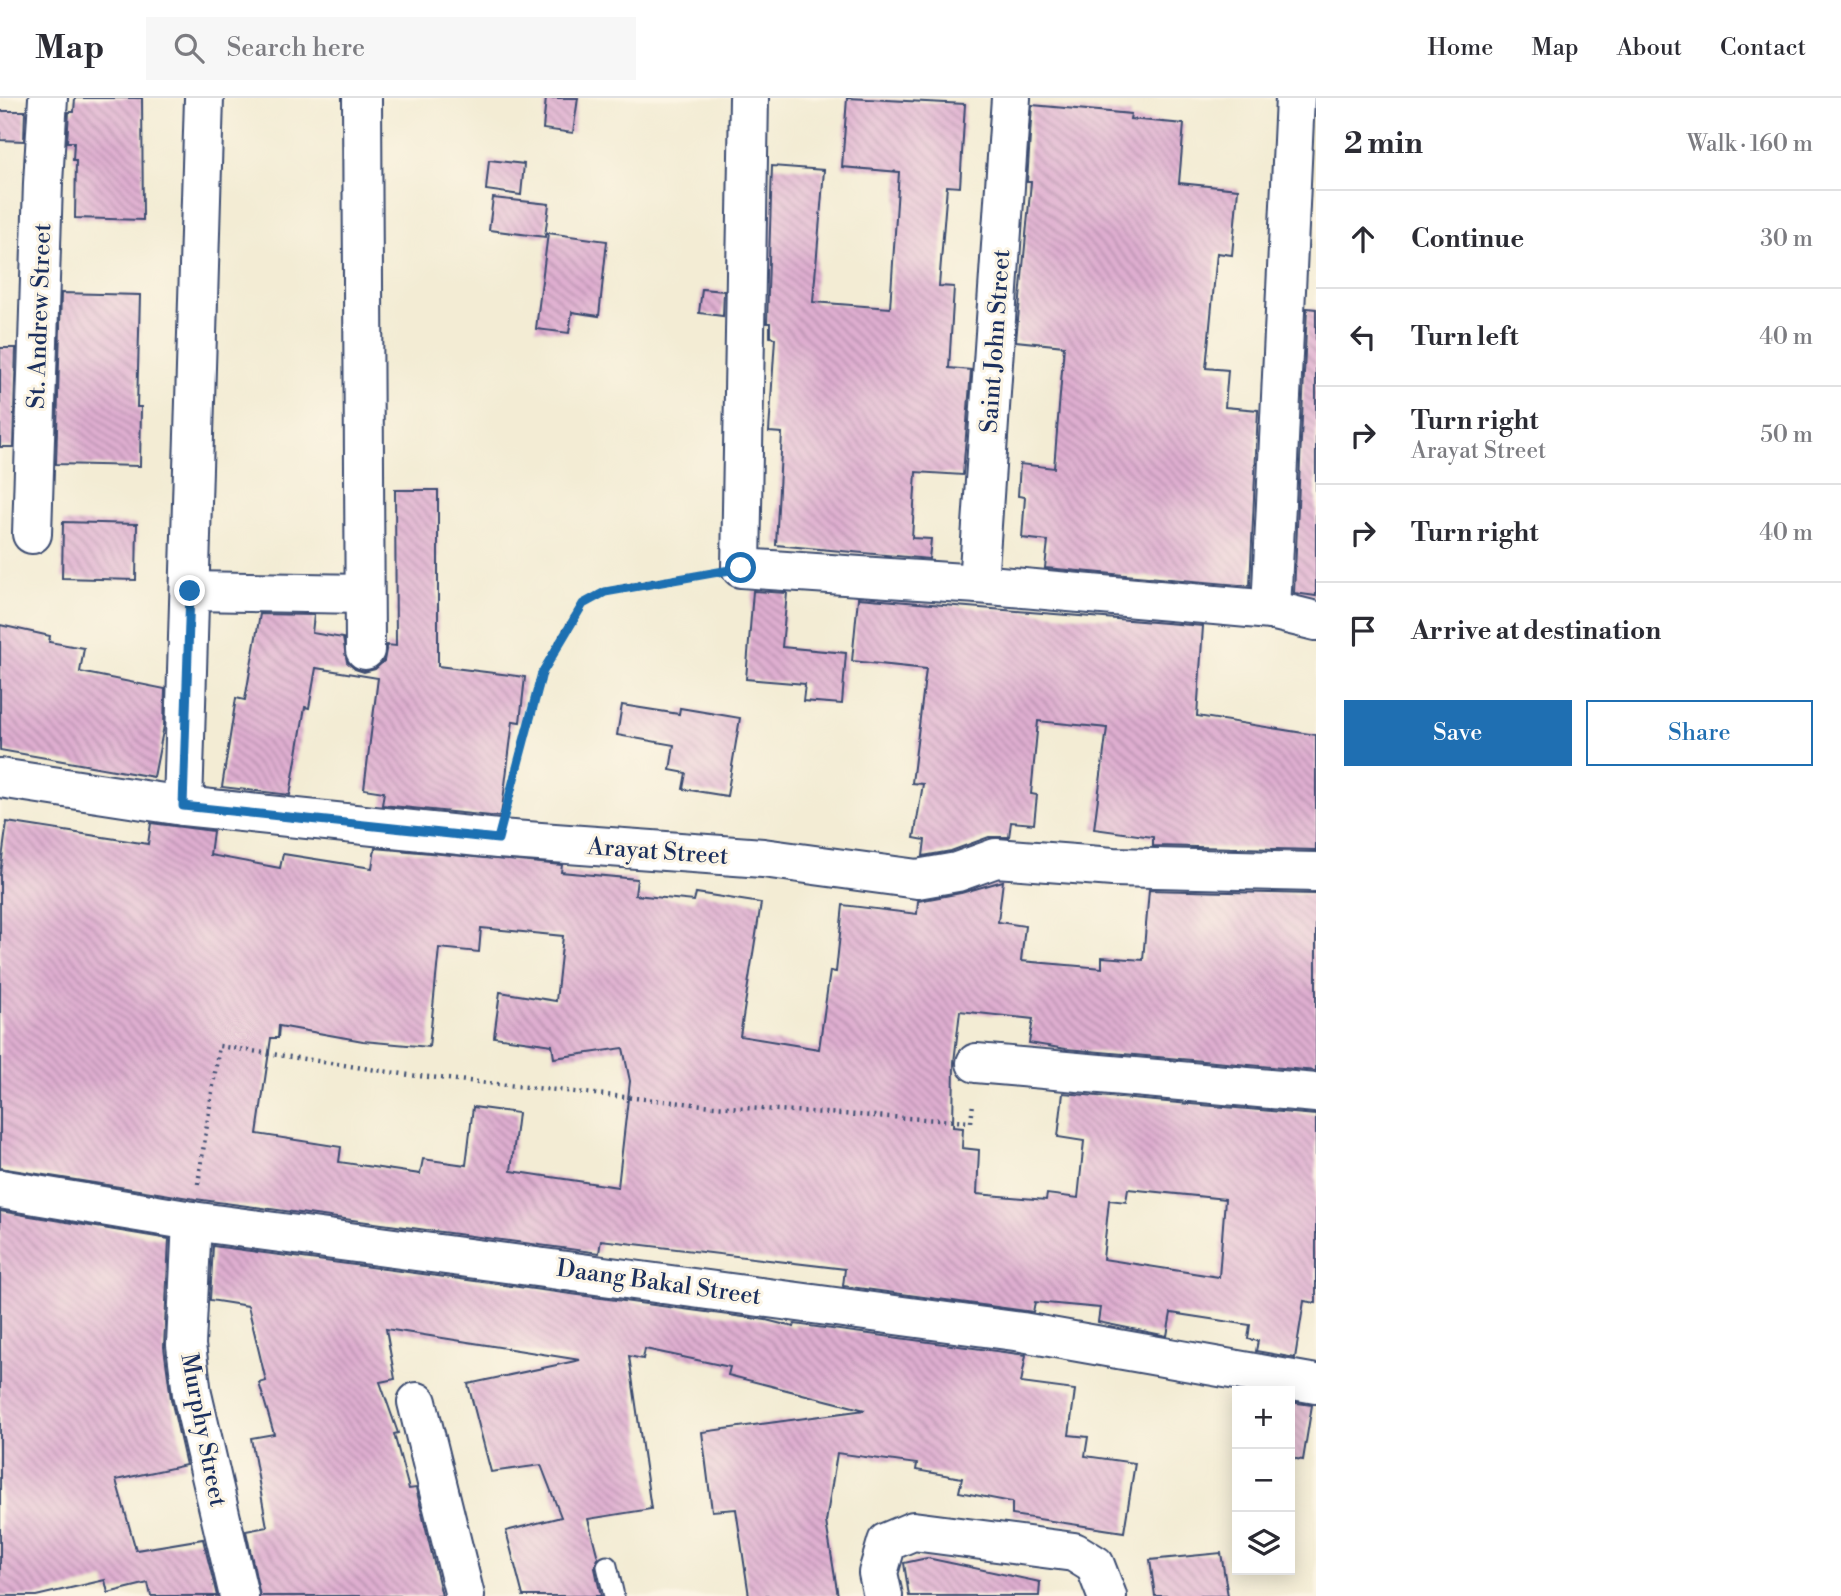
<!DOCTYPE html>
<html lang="en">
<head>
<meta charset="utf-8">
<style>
	:root { --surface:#fff; --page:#f7f7f7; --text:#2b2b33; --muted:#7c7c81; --line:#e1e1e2; --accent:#1f6fb2 }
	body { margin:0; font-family:"Libre Bodoni",serif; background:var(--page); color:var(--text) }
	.controls { position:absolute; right:21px; bottom:21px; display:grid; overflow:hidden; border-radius:0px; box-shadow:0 4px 18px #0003 }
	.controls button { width:63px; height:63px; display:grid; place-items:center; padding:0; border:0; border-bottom:2px solid var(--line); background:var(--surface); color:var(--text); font:35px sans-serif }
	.stop { position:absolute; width:21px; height:21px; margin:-16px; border:5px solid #1f6fb2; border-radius:50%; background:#fff }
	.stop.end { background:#1f6fb2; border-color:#fff; box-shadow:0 2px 7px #0008 }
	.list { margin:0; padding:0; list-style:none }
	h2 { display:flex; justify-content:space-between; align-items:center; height:91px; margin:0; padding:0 28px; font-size:30px }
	h2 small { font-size:23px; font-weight:400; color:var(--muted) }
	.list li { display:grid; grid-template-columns:46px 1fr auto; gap:21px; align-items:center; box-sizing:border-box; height:98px; padding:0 28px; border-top:2px solid var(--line) }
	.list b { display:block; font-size:26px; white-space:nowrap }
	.list p { margin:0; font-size:23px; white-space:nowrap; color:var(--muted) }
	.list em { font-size:23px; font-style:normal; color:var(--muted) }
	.actions { display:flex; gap:14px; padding:21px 28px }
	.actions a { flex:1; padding:16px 0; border:2px solid var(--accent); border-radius:0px; text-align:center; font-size:24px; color:var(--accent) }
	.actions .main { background:var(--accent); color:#fff }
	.icon { flex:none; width:38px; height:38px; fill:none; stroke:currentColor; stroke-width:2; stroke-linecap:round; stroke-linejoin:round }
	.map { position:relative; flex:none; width:1316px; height:1498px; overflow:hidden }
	header { display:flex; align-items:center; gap:42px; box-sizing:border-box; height:98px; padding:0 35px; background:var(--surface); border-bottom:2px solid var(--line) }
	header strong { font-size:33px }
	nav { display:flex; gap:38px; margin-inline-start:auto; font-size:24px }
	.search { width:490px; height:63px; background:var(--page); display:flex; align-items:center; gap:18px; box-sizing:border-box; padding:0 24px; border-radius:0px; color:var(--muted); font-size:26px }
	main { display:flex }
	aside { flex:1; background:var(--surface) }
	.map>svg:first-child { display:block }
	.building { fill:url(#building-back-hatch); fill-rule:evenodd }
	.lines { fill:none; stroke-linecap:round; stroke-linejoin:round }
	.lane-casing { stroke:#3b4b70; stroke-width:23 }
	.street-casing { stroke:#3b4b70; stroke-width:42 }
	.secondary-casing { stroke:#3b4b70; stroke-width:42 }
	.path { stroke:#3b4b70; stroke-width:4.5; stroke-dasharray:2 5; stroke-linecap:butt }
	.lane { stroke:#fff; stroke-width:19 }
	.street { stroke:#fff; stroke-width:38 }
	.secondary { stroke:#fff; stroke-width:38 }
	.route { stroke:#1f6fb2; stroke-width:9 }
	.labels { text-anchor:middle; stroke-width:6; stroke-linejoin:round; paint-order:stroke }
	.street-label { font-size:24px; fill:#1b2f5e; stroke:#fcf5e5 }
</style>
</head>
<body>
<header>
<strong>Map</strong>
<div class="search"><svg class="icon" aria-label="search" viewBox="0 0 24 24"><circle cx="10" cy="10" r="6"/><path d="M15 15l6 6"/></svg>Search here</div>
<nav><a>Home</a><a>Map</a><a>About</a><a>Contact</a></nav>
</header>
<main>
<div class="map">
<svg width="1316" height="1498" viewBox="0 0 1316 1498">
	<defs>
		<pattern id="building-back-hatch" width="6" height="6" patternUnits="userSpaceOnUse" patternTransform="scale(1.75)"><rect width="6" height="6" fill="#dfaed0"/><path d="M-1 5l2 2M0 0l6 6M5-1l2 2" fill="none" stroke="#b48eac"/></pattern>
	</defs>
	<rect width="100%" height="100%" fill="#fcf5e5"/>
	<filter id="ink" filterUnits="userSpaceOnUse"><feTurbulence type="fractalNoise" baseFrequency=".0143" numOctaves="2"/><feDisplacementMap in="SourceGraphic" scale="14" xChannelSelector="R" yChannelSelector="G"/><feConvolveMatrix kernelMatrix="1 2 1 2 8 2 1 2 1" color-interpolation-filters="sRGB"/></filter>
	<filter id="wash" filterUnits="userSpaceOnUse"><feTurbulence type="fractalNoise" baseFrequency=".00686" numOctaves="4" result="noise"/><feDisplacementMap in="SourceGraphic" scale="28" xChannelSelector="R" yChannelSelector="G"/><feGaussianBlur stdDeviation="1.57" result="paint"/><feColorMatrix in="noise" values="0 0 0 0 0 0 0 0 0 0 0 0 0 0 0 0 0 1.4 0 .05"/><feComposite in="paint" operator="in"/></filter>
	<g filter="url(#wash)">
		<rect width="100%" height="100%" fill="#f3ecd4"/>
		<g id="blocks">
			<g class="building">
				<path d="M 75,0 L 142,0 L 143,122 L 75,120 L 76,62 L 73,62 L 74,44 L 67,44 L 69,14 L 74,14 Z"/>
				<path d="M 546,0 L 578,0 L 573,35 L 543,31 Z"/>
				<path d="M 847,0 L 965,6 L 960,89 L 947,88 L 939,188 L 954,189 L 949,270 L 971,272 L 963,377 L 916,374 L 912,440 L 931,441 L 929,461 L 776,447 L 782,335 L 769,334 L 775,240 L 770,239 L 770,225 L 767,225 L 772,68 L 824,72 L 813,204 L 890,210 L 899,74 L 842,69 Z"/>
				<path d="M 1032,7 L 1131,16 L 1130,21 L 1184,26 L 1179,85 L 1238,91 L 1232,157 L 1217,155 L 1206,270 L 1228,272 L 1225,309 L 1258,312 L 1250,488 L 1045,470 L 1048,443 L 1022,440 L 1025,399 L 1018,398 L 1020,366 L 1054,370 L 1064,248 L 1016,243 L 1031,84 L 1027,84 Z"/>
				<path d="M 0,13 L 25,13 L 24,43 L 0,42 Z"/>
				<path d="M 489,62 L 524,66 L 521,97 L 486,92 Z"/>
				<path d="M 493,100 L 549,106 L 545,139 L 489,132 Z"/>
				<path d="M 548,135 L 607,143 L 599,218 L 572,214 L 569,235 L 536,231 Z"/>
				<path d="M 702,191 L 724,193 L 723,218 L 699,215 Z"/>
				<path d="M 61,195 L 140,197 L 137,309 L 141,309 L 140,368 L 56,366 Z"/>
				<path d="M 1307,210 L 1316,211 L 1316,498 L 1294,495 Z"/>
				<path d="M 0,250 L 16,250 L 13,349 L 0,349 Z"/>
				<path d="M 395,392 L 438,392 L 438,568 L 525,579 L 520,624 L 513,623 L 501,719 L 382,707 L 384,694 L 364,691 L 378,580 L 316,570 L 309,610 L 305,609 L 290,697 L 222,689 L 236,600 L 245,602 L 260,516 L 314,517 L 312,535 L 343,540 L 347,564 L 355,571 L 364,574 L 375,571 L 384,563 L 387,547 L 396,548 Z"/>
				<path d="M 63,424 L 137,426 L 136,482 L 62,480 Z"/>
				<path d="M 753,493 L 787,495 L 782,549 L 846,555 L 842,606 L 803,603 L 805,586 L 746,581 Z"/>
				<path d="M 858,500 L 1203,528 L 1197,618 L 1316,637 L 1316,752 L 1153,748 L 1153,739 L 1094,731 L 1107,630 L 1038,623 L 1031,696 L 1037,697 L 1034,726 L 1011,724 L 1009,739 L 989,739 L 951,753 L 923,758 L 925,742 L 914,740 L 923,686 L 912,685 L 926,571 L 852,563 Z"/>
				<path d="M 0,527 L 50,538 L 49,544 L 84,550 L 80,574 L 165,591 L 164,628 L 154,679 L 0,652 Z"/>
				<path d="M 622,607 L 679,616 L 680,610 L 740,620 L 727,698 L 683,691 L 686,675 L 670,672 L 674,647 L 617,637 Z"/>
				<path d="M 7,724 L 148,746 L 151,725 L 213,733 L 210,757 L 280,770 L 283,756 L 372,770 L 375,750 L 562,767 L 561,774 L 637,781 L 635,797 L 694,803 L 696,795 L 761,805 L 740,938 L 819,951 L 830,873 L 836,874 L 843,807 L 917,816 L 918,803 L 961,795 L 1003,783 L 998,824 L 1025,828 L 1021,863 L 1102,870 L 1102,859 L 1143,862 L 1149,792 L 1316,796 L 1316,973 L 1066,951 L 1029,945 L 1033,921 L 960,913 L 954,964 L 953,1029 L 963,1030 L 962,1050 L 979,1052 L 977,1096 L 1046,1102 L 1047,1096 L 1078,1100 L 1084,1043 L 1058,1039 L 1063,995 L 1316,1017 L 1316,1205 L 1304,1203 L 1295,1260 L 1256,1253 L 1258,1243 L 1248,1241 L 1250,1227 L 1171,1215 L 1167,1238 L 1098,1224 L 1100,1210 L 1035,1204 L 1033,1214 L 843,1188 L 845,1171 L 601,1142 L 599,1155 L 195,1101 L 0,1070 L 0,775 ZM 481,830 L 563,838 L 556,903 L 500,894 L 494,939 L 552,947 L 554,960 L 623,950 L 630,983 L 618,1089 L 511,1073 L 518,1015 L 473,1009 L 466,1067 L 423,1061 L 420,1076 L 339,1064 L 341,1049 L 257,1036 L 271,940 L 278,940 L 279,928 L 363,943 L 429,949 L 439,850 L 479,854 ZM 1128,1091 L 1225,1101 L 1219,1179 L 1103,1161 L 1109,1102 L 1126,1104 Z"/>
				<path d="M 0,1113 L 169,1141 L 164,1249 L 171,1301 L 186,1367 L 116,1382 L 136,1452 L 203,1441 L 217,1498 L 151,1498 L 148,1485 L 108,1495 L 105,1482 L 36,1498 L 0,1498 Z"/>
				<path d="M 213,1148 L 766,1222 L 794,1229 L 795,1226 L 1026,1257 L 1021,1285 L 1075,1292 L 1069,1337 L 1088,1339 L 1085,1358 L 1135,1365 L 1124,1434 L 1012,1417 L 1012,1404 L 959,1394 L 962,1380 L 916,1372 L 917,1366 L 837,1355 L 826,1424 L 838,1498 L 749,1498 L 736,1411 L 712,1413 L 702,1334 L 865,1312 L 728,1277 L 730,1269 L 645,1251 L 643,1261 L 629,1258 L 651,1411 L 588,1421 L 598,1460 L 595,1470 L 601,1498 L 523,1498 L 506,1433 L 561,1419 L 541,1367 L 491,1374 L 468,1286 L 580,1262 L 386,1231 L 395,1281 L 380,1284 L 398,1335 L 394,1336 L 409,1391 L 416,1390 L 442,1498 L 260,1498 L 246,1433 L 267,1429 L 251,1340 L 274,1336 L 259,1285 L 266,1283 L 248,1208 L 210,1202 Z"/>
				<path d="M 1290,1304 L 1312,1307 L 1303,1362 L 1290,1360 Z"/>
				<path d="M 1221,1455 L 1228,1498 L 1155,1498 L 1150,1462 Z"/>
				<path d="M 927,1460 L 1040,1484 L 1039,1498 L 909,1498 L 904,1465 Z"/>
			</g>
		</g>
	</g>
	<g filter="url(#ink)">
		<use href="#blocks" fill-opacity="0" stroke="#3b4b70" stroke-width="2"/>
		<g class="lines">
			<g class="lane-casing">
				<path id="lane" d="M 607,1468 L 614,1498"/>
			</g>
			<g class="street-casing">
				<g id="street">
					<path d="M 362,0 L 365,552"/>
					<path d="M 749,0 L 741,470 L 978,486 L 1271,512 L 1295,0"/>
					<path d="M 32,436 L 43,85 L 48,0"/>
					<path d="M 978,486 L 1011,0"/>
					<path d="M 190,493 L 364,496"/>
					<path d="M 1271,512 L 1316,523"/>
					<path d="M 0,680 L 183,708 L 498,741 L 763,760 L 917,781 L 957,774 L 996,760 L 1113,769 L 1316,774"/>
					<path d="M 183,708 L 204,0"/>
					<path d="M 976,965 L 1316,995"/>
					<path d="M 192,1123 L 186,1247 L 192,1296 L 239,1498"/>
					<path d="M 417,1304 L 465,1498"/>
					<path d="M 883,1498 L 878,1475 L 887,1444 L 913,1433 L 1074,1454 L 1095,1467 L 1107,1498"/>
				</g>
			</g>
			<g class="secondary-casing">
				<path id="secondary" d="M 0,1091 L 192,1123 L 1022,1234 L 1316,1286"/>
			</g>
			<g class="path">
				<path d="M 507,705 C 522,651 548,513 605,494 C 636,483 673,482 705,476"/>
				<path d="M 198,1086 L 219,948 L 409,977 L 713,1008 L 971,1024 L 973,1005"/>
			</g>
			<use href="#lane" class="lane"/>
			<use href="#street" class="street"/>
			<use href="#secondary" class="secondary"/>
		</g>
	</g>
	<g class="lines" filter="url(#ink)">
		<path class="route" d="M 190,493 L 183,708 L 498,741 L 542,575 L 583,506 L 605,494 L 741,470"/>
	</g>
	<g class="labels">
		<g class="street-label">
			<text transform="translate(39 218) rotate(-88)" y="8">St. Andrew Street</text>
			<text transform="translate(995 243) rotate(-86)" y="8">Saint John Street</text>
			<text transform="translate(658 753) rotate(4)" y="8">Arayat Street</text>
			<text transform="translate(659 1184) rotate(8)" y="8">Daang Bakal Street</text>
			<text transform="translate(204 1332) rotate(79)" y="8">Murphy Street</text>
		</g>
	</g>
</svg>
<div class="controls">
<button>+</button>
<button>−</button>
<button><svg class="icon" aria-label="layers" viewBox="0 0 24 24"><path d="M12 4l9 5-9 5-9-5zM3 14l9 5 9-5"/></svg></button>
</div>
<div class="stop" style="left:741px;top:470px"></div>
<div class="stop end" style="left:190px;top:493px"></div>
</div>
<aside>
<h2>2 min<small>Walk · 160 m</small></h2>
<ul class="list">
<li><svg class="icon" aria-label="ahead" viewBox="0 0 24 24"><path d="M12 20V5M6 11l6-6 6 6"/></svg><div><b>Continue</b></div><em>30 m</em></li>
<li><svg class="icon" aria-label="left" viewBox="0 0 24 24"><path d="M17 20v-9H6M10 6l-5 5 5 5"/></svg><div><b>Turn left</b></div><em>40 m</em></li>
<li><svg class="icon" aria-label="right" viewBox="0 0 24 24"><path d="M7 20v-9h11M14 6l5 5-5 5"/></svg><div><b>Turn right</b><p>Arayat Street</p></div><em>50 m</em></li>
<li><svg class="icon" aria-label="right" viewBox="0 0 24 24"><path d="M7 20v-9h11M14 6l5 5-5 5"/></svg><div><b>Turn right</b></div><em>40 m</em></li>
<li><svg class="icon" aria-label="arrive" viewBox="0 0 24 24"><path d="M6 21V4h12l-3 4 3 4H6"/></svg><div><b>Arrive at destination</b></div></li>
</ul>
<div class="actions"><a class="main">Save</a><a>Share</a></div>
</aside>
</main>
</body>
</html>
